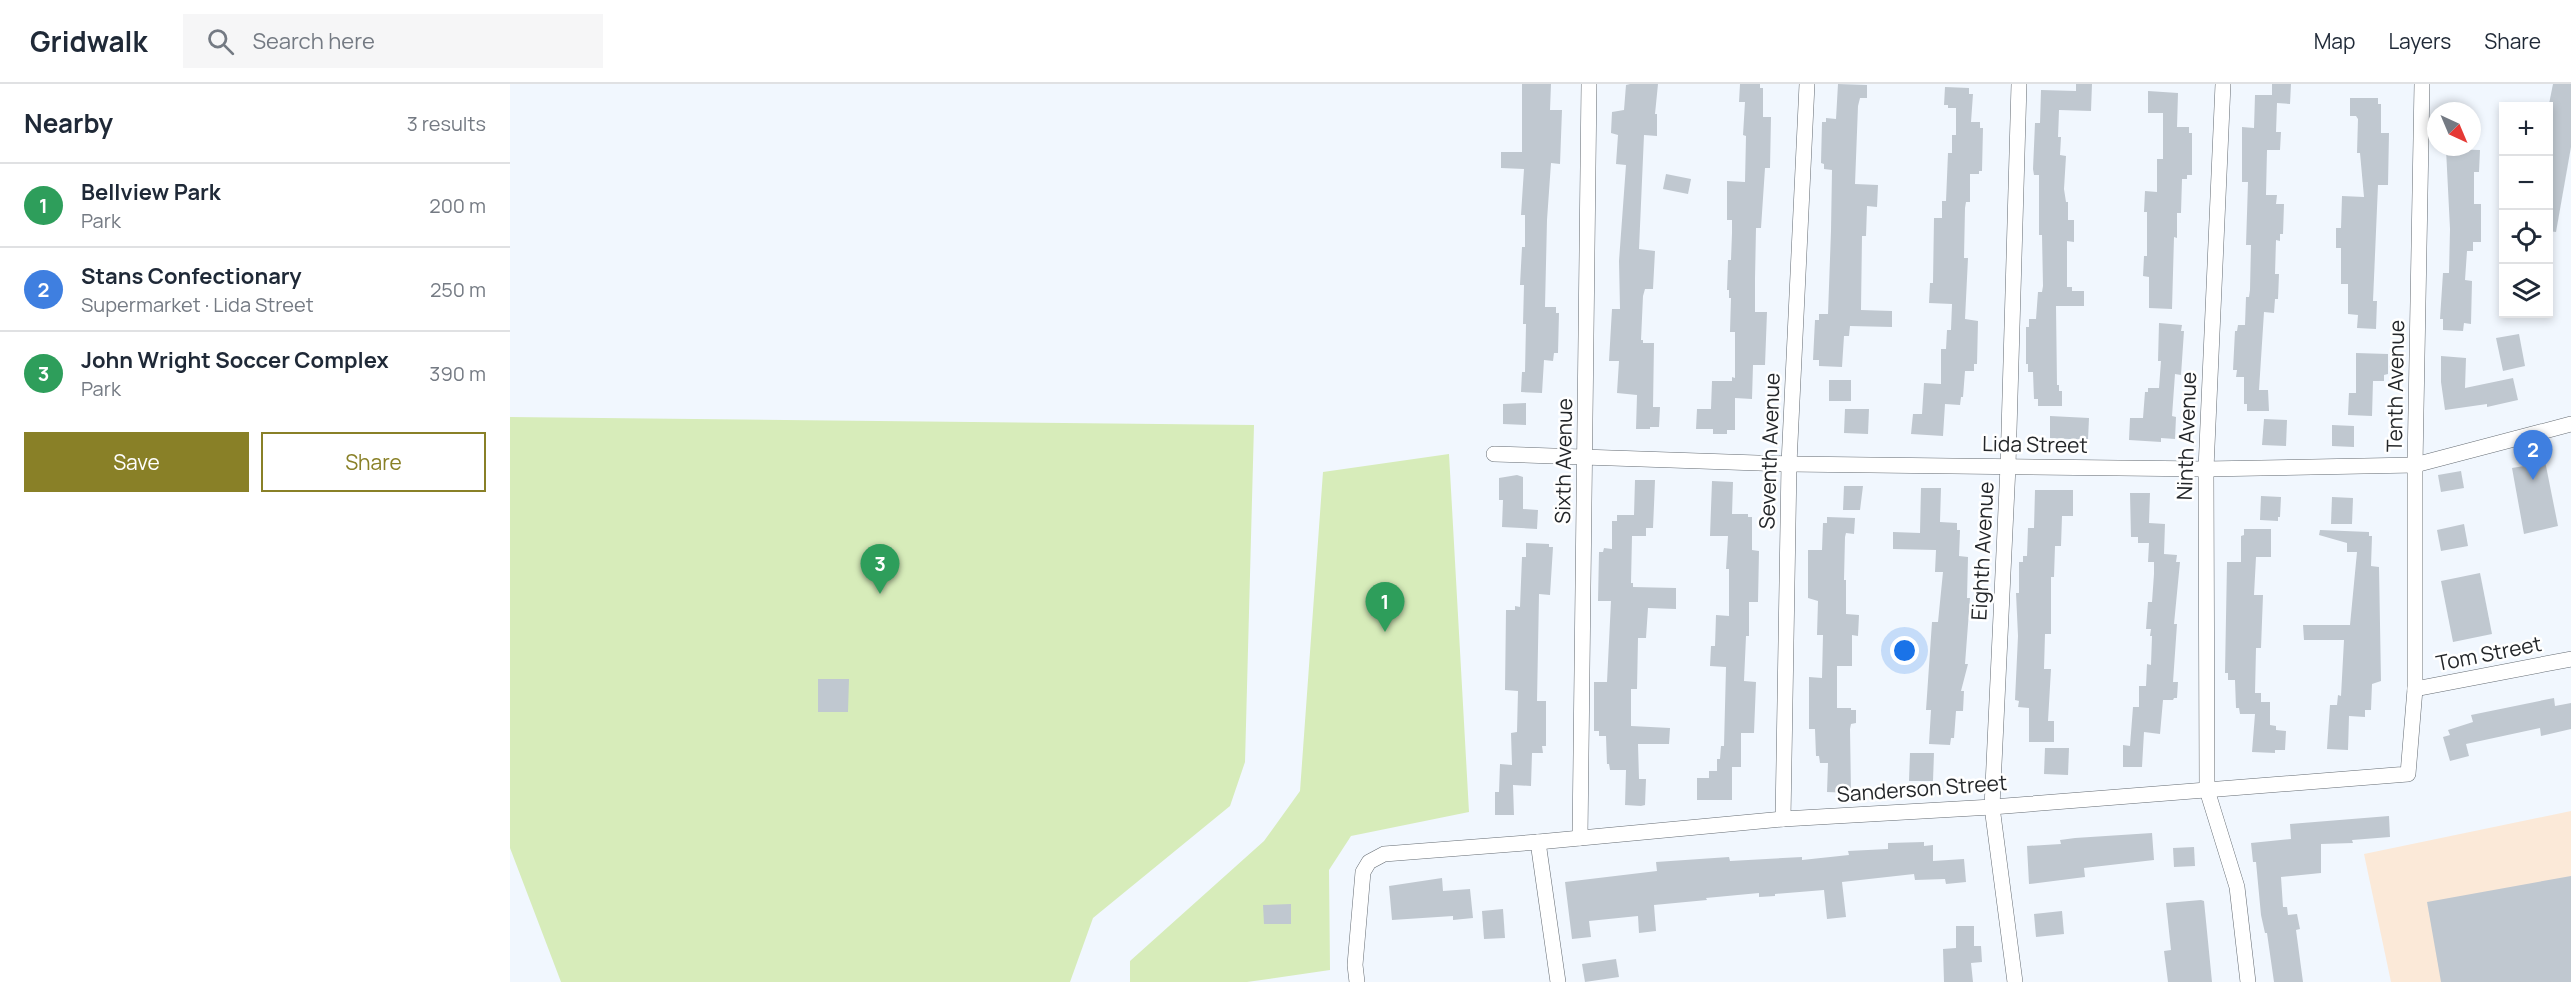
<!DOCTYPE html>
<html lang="en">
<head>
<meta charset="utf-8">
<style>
	:root { --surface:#fff; --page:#f6f6f7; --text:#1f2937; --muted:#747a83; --line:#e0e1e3; --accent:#898027 }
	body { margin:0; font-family:Manrope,sans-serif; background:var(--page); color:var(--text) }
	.controls { position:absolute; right:18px; top:18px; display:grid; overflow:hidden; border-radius:0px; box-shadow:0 3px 9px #0003 }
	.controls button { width:54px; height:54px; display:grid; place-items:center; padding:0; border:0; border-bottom:2px solid var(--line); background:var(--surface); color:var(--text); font:30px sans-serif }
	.compass { position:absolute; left:1917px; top:18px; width:54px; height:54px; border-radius:50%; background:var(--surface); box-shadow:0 3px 9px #0003; rotate:136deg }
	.you { position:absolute; left:1395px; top:567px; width:21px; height:21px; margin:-15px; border:4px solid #fff; border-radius:50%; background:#1a73e8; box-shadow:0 0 0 9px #1a73e833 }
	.badge { display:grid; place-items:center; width:39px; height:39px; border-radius:50%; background:var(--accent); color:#fff; font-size:20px; font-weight:700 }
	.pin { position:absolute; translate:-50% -50px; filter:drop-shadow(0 2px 3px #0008) }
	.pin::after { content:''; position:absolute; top:32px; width:21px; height:18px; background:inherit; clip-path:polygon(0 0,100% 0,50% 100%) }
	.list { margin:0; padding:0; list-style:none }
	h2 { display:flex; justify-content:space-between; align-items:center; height:78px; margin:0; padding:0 24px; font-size:26px }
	h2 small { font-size:20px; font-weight:400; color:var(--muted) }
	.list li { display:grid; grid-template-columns:39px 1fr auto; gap:18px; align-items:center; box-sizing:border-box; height:84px; padding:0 24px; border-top:2px solid var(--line) }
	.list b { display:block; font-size:22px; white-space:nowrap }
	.list p { margin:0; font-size:20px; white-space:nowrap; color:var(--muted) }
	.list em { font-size:20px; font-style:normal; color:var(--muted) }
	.actions { display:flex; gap:12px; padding:18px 24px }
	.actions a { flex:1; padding:14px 0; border:2px solid var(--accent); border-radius:0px; text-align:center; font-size:21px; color:var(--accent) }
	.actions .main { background:var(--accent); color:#fff }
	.icon { flex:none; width:33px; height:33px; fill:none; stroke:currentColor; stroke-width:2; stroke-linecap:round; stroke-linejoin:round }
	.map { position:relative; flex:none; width:2061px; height:898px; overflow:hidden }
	header { display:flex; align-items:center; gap:36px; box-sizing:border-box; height:84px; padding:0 30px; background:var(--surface); border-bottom:2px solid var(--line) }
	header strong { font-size:28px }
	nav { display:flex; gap:33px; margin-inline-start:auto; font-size:21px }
	.search { width:420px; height:54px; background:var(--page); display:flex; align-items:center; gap:15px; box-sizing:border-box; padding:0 21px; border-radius:0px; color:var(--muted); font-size:22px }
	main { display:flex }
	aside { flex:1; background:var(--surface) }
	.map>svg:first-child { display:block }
	.industrial { fill:#fbe9d8 }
	.green { fill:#d7ecba }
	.building { fill:#c0c8d0 }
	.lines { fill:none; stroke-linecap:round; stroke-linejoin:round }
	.minor-casing { stroke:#656c73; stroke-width:16 }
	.minor { stroke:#fff; stroke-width:15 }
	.labels { text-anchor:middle; stroke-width:5; stroke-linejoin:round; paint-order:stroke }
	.street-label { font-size:21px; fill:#24272a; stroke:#fff }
</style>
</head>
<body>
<header>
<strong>Gridwalk</strong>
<div class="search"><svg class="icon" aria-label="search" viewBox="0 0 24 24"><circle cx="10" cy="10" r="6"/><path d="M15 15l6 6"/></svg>Search here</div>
<nav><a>Map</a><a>Layers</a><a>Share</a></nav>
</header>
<main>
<aside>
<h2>Nearby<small>3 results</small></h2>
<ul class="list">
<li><span class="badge" style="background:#2e9e5b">1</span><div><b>Bellview Park</b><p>Park</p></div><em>200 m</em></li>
<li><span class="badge" style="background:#3f7fe0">2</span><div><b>Stans Confectionary</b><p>Supermarket · Lida Street</p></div><em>250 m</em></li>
<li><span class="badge" style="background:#2e9e5b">3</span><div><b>John Wright Soccer Complex</b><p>Park</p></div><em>390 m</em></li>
</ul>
<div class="actions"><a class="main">Save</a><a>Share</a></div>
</aside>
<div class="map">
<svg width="2061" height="898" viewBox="0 0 2061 898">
	<rect width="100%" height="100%" fill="#f1f7fe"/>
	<path class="industrial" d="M 2061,727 L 2061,898 L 1881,898 L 1854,770 Z"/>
	<g class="green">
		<path d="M 0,333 L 744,341 L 735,678 L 720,722 L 583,834 L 560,898 L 51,898 L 0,764 Z"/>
		<path d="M 939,370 L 959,728 L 841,752 L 819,786 L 820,886 L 737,898 L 620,898 L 620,877 L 754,757 L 790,707 L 813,388 Z"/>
	</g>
	<g class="building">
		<path d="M 1012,0 L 1041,0 L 1040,26 L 1052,26 L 1050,80 L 1041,79 L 1037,136 L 1035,223 L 1046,223 L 1046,229 L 1049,229 L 1048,269 L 1044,269 L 1043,277 L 1034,276 L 1032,309 L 1011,308 L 1012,288 L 1015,288 L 1016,240 L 1013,240 L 1014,201 L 1010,201 L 1012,163 L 1015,163 L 1015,131 L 1011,131 L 1014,85 L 991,84 L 991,68 L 1012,68 Z"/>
		<path d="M 1120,0 L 1148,0 L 1145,30 L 1147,30 L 1147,52 L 1134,51 L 1129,165 L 1145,167 L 1143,205 L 1135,205 L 1133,212 L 1131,256 L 1133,256 L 1133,259 L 1144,259 L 1143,323 L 1150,323 L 1149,343 L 1140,343 L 1140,345 L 1126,345 L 1127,311 L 1107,309 L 1109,277 L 1099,277 L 1102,225 L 1110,225 L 1109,177 L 1116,81 L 1106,80 L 1108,51 L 1101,49 L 1102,28 L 1114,26 L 1116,1 Z"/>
		<path d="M 1230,0 L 1250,0 L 1250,4 L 1253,4 L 1253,33 L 1261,33 L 1260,84 L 1255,84 L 1251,144 L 1246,144 L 1245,195 L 1245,228 L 1257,228 L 1255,281 L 1243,281 L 1242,315 L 1225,314 L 1225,346 L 1217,346 L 1217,350 L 1203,350 L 1203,345 L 1186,345 L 1187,325 L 1201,325 L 1202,297 L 1222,297 L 1222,293 L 1225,294 L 1225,248 L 1220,248 L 1221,214 L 1219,214 L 1219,206 L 1217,206 L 1218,176 L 1221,176 L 1222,149 L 1222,136 L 1217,136 L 1217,97 L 1235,98 L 1236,52 L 1233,51 L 1235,18 L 1229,18 Z"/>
		<path d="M 1328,0 L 1357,1 L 1357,14 L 1350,14 L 1348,22 L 1345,100 L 1368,101 L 1367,123 L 1357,122 L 1356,152 L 1352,152 L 1351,226 L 1382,227 L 1382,243 L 1340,242 L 1339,252 L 1334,252 L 1332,283 L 1309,282 L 1309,276 L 1303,276 L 1305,236 L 1309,236 L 1309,230 L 1318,230 L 1321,147 L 1322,86 L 1314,85 L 1314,80 L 1311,79 L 1312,38 L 1316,38 L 1316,34 L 1326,35 Z"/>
		<path d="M 1566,0 L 1582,0 L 1581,27 L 1549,26 L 1548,53 L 1551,53 L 1550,71 L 1556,72 L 1554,105 L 1556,118 L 1558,118 L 1558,136 L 1564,136 L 1564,158 L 1557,157 L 1557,203 L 1562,203 L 1562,207 L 1574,207 L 1574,222 L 1546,222 L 1547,301 L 1549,301 L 1549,307 L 1552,307 L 1552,322 L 1528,322 L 1528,315 L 1524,315 L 1523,288 L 1518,288 L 1518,280 L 1516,280 L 1516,243 L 1519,243 L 1519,235 L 1526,235 L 1528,208 L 1532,208 L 1533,202 L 1532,151 L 1529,151 L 1529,91 L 1524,91 L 1523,85 L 1525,39 L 1530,39 L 1531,6 L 1566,7 Z"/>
		<path d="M 1762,0 L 1781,0 L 1780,20 L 1767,19 L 1766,48 L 1771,48 L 1770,66 L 1757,66 L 1756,111 L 1767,111 L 1766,120 L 1774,120 L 1773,150 L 1770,150 L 1770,157 L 1766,156 L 1765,190 L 1769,190 L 1768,215 L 1765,215 L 1764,229 L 1754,228 L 1749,306 L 1758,306 L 1759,327 L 1737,327 L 1737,320 L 1734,320 L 1734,293 L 1726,293 L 1727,286 L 1723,286 L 1725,247 L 1727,247 L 1728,241 L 1735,241 L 1736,213 L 1739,213 L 1740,206 L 1741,161 L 1736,161 L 1738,98 L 1732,98 L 1732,43 L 1744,44 L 1745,11 L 1762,11 Z"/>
		<path d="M 2043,0 L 2061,0 L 2061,63 L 2046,148 L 2038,147 L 2038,25 Z"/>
		<path d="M 1435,3 L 1459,4 L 1459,10 L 1463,10 L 1461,38 L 1470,38 L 1470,44 L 1473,44 L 1472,87 L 1469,87 L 1469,90 L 1460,90 L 1460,118 L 1456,118 L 1455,124 L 1454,174 L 1458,174 L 1455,235 L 1468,237 L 1467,280 L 1464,280 L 1464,287 L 1455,287 L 1453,313 L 1451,313 L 1450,321 L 1435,320 L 1433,352 L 1401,350 L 1403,330 L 1412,330 L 1414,299 L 1431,300 L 1431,265 L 1436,265 L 1437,246 L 1441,246 L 1442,220 L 1419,219 L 1420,199 L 1423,199 L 1424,134 L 1432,134 L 1432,117 L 1436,117 L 1438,69 L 1442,69 L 1442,51 L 1446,51 L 1446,24 L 1438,24 L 1438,21 L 1434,21 Z"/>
		<path d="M 1638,7 L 1668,9 L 1667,43 L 1679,43 L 1679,49 L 1682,49 L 1682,91 L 1677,91 L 1677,95 L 1672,95 L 1671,129 L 1667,129 L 1667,154 L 1664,153 L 1662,225 L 1639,224 L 1639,193 L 1633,192 L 1634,172 L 1637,172 L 1637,128 L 1634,128 L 1635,107 L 1647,108 L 1647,75 L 1653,75 L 1653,29 L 1638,29 Z"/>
		<path d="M 1840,14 L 1868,14 L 1868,20 L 1871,20 L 1871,49 L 1879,49 L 1878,101 L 1868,101 L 1863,217 L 1867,217 L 1866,245 L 1847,244 L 1848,231 L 1838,230 L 1838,200 L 1831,200 L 1831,164 L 1826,164 L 1826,144 L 1831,144 L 1832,112 L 1854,113 L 1850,69 L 1847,69 L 1848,35 L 1846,32 L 1840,32 Z"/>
		<path d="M 1936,65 L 1970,66 L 1969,88 L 1964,88 L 1964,120 L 1971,120 L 1971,158 L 1963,158 L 1963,167 L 1957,167 L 1955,196 L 1962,197 L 1961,240 L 1954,239 L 1953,247 L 1933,246 L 1933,235 L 1930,235 L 1933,189 L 1939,189 L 1940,145 Z"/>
		<path d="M 1156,90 L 1181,95 L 1178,110 L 1153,105 Z"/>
		<path d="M 1649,239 L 1672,241 L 1671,247 L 1674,247 L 1671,291 L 1665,290 L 1662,332 L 1666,333 L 1665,355 L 1651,354 L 1651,358 L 1619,356 L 1620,334 L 1633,334 L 1635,308 L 1638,308 L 1638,304 L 1649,304 L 1651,277 L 1648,277 Z"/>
		<path d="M 2009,250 L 2015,282 L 1993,287 L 1986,254 Z"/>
		<path d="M 1846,269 L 1878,270 L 1878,290 L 1874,291 L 1874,297 L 1863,297 L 1862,332 L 1838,331 L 1839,309 L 1846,309 Z"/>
		<path d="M 1931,272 L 1956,274 L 1955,304 L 2003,294 L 2008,316 L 1977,323 L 1977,320 L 1935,326 L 1931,298 Z"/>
		<rect x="1319" y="296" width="22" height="21"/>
		<path d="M 1016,319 L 1016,341 L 993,340 L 993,320 Z"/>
		<path d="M 1335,325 L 1359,325 L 1358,350 L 1334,349 Z"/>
		<path d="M 1540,332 L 1579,334 L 1578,356 L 1540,354 Z"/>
		<path d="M 1754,335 L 1777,336 L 1776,362 L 1752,361 Z"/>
		<path d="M 1822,341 L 1844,342 L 1844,363 L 1822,362 Z"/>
		<path d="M 2034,372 L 2048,442 L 2014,450 L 2002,384 L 2014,382 L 2013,376 Z"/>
		<path d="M 1951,387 L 1954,404 L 1931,408 L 1928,391 Z"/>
		<path d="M 1007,391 L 1013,393 L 1013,425 L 1028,426 L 1027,445 L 992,443 L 993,416 L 989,416 L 989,394 Z"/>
		<path d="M 1125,396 L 1145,396 L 1144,421 L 1143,444 L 1136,444 L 1136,452 L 1122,452 L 1121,499 L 1123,499 L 1123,503 L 1166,504 L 1166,525 L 1138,524 L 1136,554 L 1128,554 L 1127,605 L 1121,605 L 1121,642 L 1160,644 L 1159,660 L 1128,660 L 1129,695 L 1136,695 L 1135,721 L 1131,722 L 1115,721 L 1116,686 L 1100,686 L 1099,680 L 1097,680 L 1096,652 L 1089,652 L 1089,647 L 1084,647 L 1084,598 L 1097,598 L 1101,517 L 1088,517 L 1089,468 L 1093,468 L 1094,464 L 1102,465 L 1102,437 L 1107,437 L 1107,431 L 1124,431 Z"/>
		<path d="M 1202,397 L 1223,398 L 1222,430 L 1238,430 L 1238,433 L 1242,433 L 1242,466 L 1249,467 L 1248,518 L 1239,518 L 1239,552 L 1236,552 L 1234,597 L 1246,598 L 1244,649 L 1231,649 L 1231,683 L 1222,683 L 1222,716 L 1187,716 L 1187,694 L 1199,694 L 1199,687 L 1207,687 L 1207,675 L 1210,675 L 1211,662 L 1214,662 L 1216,583 L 1200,582 L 1201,562 L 1205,562 L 1206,531 L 1219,532 L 1219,485 L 1216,485 L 1218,452 L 1200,452 Z"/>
		<path d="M 1334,402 L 1353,402 L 1350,426 L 1333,426 Z"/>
		<path d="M 1411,404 L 1431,404 L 1430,438 L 1447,439 L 1447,446 L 1450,446 L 1449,472 L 1458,473 L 1457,514 L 1460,514 L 1455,580 L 1458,580 L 1451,607 L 1454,607 L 1453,627 L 1446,627 L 1444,654 L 1441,654 L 1440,661 L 1419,660 L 1421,626 L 1416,626 L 1422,538 L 1428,538 L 1433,488 L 1425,488 L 1426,466 L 1383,465 L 1383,448 L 1410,449 Z"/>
		<path d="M 1525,406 L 1563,406 L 1563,432 L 1552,432 L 1551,462 L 1545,462 L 1544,493 L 1541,493 L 1541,550 L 1535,550 L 1534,585 L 1541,585 L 1538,637 L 1544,637 L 1544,658 L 1519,658 L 1519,624 L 1508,623 L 1509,617 L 1505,616 L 1508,552 L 1506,509 L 1509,509 L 1509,478 L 1513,478 L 1513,472 L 1517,472 L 1518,444 L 1524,444 Z"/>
		<path d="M 1620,409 L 1640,409 L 1639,439 L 1655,440 L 1654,470 L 1667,471 L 1666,478 L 1670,478 L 1664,540 L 1667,540 L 1663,598 L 1668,598 L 1667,614 L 1664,614 L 1663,616 L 1653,616 L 1650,650 L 1634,648 L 1632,683 L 1613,683 L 1613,661 L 1620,662 L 1623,623 L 1629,623 L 1629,602 L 1636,602 L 1637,580 L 1641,581 L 1642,552 L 1640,552 L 1641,545 L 1636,545 L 1638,518 L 1642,518 L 1644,490 L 1644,478 L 1638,478 L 1639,459 L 1628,459 L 1628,453 L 1621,453 Z"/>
		<path d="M 1751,412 L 1771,413 L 1770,433 L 1768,433 L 1768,437 L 1750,436 Z"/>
		<path d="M 1822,413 L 1843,414 L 1842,440 L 1821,440 Z"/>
		<path d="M 1317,433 L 1345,434 L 1344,450 L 1336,449 L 1335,453 L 1334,496 L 1336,496 L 1336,530 L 1349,531 L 1348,552 L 1342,551 L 1342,582 L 1327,582 L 1327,624 L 1341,624 L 1341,626 L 1346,626 L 1346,639 L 1341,640 L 1340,645 L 1341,709 L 1317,708 L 1318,679 L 1310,679 L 1309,672 L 1306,672 L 1305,645 L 1299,645 L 1299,593 L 1312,594 L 1313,551 L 1307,551 L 1308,517 L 1298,514 L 1298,466 L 1312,466 L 1313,439 L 1317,439 Z"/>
		<path d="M 1954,440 L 1958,462 L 1931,467 L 1927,446 Z"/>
		<path d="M 1734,445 L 1761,445 L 1761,473 L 1746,473 L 1744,511 L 1753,511 L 1751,564 L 1746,564 L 1745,609 L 1751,609 L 1751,618 L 1760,618 L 1760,641 L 1766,642 L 1766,646 L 1776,647 L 1775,666 L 1765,666 L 1765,669 L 1742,668 L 1745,630 L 1730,630 L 1729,624 L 1726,624 L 1725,596 L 1718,596 L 1718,589 L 1715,589 L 1717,478 L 1731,478 L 1731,452 L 1734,451 Z"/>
		<path d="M 1810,446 L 1859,448 L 1859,452 L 1862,452 L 1861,482 L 1869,483 L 1871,597 L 1862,600 L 1861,626 L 1855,626 L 1855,633 L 1839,632 L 1838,666 L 1817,665 L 1820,621 L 1827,621 L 1828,611 L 1831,612 L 1834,556 L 1794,556 L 1793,541 L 1840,541 L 1847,468 L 1837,468 L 1837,459 L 1809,451 Z"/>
		<path d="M 1016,459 L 1039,460 L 1039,463 L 1043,463 L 1040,511 L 1029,510 L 1027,617 L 1036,617 L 1036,662 L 1032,662 L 1033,669 L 1022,669 L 1021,702 L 1003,701 L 1004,731 L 985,731 L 985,708 L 989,708 L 990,680 L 1002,681 L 1001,649 L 1007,648 L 1008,607 L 995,606 L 996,526 L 1005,526 L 1005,522 L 1010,523 L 1012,473 L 1016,473 Z"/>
		<path d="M 1970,489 L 1982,550 L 1943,558 L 1931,497 Z"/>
		<path d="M 308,595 L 339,595 L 338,628 L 308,628 Z"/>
		<path d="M 2044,614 L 2045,622 L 2061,619 L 2061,645 L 2031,652 L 2030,644 L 1956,660 L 1959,672 L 1940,677 L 1933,653 L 1940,651 L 1938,646 L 1963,638 L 1961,631 Z"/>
		<path d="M 1535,664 L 1559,664 L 1558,691 L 1534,690 Z"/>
		<path d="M 1400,669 L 1424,669 L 1423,697 L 1399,697 Z"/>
		<path d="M 1879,732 L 1880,753 L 1842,756 L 1843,759 L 1811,760 L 1811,789 L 1771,793 L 1773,823 L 1777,823 L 1778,831 L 1787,830 L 1790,845 L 1786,846 L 1793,898 L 1764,898 L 1757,849 L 1755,849 L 1751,831 L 1746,778 L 1743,778 L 1741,759 L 1781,755 L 1780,740 Z"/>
		<path d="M 1642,749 L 1644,776 L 1574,784 L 1575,793 L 1519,800 L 1517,762 L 1551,760 L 1550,756 L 1565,754 Z"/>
		<path d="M 1414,758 L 1414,762 L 1423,761 L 1423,777 L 1454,775 L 1456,798 L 1436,800 L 1435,795 L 1405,796 L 1404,790 L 1332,798 L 1336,833 L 1317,835 L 1314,806 L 1265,810 L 1265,812 L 1249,813 L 1249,809 L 1196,814 L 1197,816 L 1144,821 L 1146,847 L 1129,849 L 1128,832 L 1079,837 L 1081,853 L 1062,855 L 1055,798 L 1147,787 L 1146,778 L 1219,773 L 1220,777 L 1292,773 L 1292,776 L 1339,771 L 1338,767 L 1378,765 L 1378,759 Z"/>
		<path d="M 1684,763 L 1685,782 L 1664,783 L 1663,764 Z"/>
		<path d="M 2061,792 L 2061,898 L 1931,898 L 1917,818 Z"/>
		<path d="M 932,794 L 933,807 L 960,805 L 963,834 L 943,836 L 943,832 L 882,836 L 879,802 Z"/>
		<path d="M 1691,816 L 1694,817 L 1702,898 L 1658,898 L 1654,867 L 1661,866 L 1656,819 Z"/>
		<path d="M 781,820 L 781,840 L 754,840 L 753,821 Z"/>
		<path d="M 993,825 L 995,854 L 974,855 L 972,827 Z"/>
		<path d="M 1552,827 L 1554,850 L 1526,853 L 1524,830 Z"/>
		<path d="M 1446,842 L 1464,842 L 1464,862 L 1471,862 L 1472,878 L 1461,879 L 1463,898 L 1434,898 L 1433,865 L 1446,864 Z"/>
		<path d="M 1106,875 L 1109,893 L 1075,898 L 1072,880 Z"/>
	</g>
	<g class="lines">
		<g class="minor-casing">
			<g id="minor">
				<path d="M 1713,0 L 1696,385 L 1697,706 L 1727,803 L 1738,898"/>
				<path d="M 984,370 L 1279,380 L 1696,385 L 1905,381 L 2061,340"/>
				<path d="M 1905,605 L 2061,575"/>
				<path d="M 1273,735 L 1279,380 L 1297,0"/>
				<path d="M 1070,754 L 1079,0"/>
				<path d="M 1028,758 L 1048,898"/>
				<path d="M 847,898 L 845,881 L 853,788 L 859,778 L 874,770 L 1028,758 L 1273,735 L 1482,723 L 1898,690 L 1905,605 L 1905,381 L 1912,0"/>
				<path d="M 1505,898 L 1482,723 L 1498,382 L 1509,0"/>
			</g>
		</g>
		<use href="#minor" class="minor"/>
	</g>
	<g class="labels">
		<g class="street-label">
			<text transform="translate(1886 302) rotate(-89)" y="7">Tenth Avenue</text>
			<text transform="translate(1677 352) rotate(-88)" y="7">Ninth Avenue</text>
			<text transform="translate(1525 361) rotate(1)" y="7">Lida Street</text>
			<text transform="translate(1260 367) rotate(-88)" y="7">Seventh Avenue</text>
			<text transform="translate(1054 377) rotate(-89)" y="7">Sixth Avenue</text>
			<text transform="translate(1473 467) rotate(-87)" y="7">Eighth Avenue</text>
			<text transform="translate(1979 570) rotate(-11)" y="7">Tom Street</text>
			<text transform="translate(1412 705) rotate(-4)" y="7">Sanderson Street</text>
		</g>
	</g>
</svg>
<div class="controls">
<button>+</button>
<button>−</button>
<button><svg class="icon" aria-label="locate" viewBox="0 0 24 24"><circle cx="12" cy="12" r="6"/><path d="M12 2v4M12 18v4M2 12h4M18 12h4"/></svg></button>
<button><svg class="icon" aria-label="layers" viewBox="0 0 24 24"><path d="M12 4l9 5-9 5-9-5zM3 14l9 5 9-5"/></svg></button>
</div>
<svg class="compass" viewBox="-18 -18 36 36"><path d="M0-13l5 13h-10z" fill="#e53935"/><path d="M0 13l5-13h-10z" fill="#747a83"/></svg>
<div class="you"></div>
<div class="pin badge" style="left:875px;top:548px;background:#2e9e5b">1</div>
<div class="pin badge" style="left:2023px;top:396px;background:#3f7fe0">2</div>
<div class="pin badge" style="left:370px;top:510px;background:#2e9e5b">3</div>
</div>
</main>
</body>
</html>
